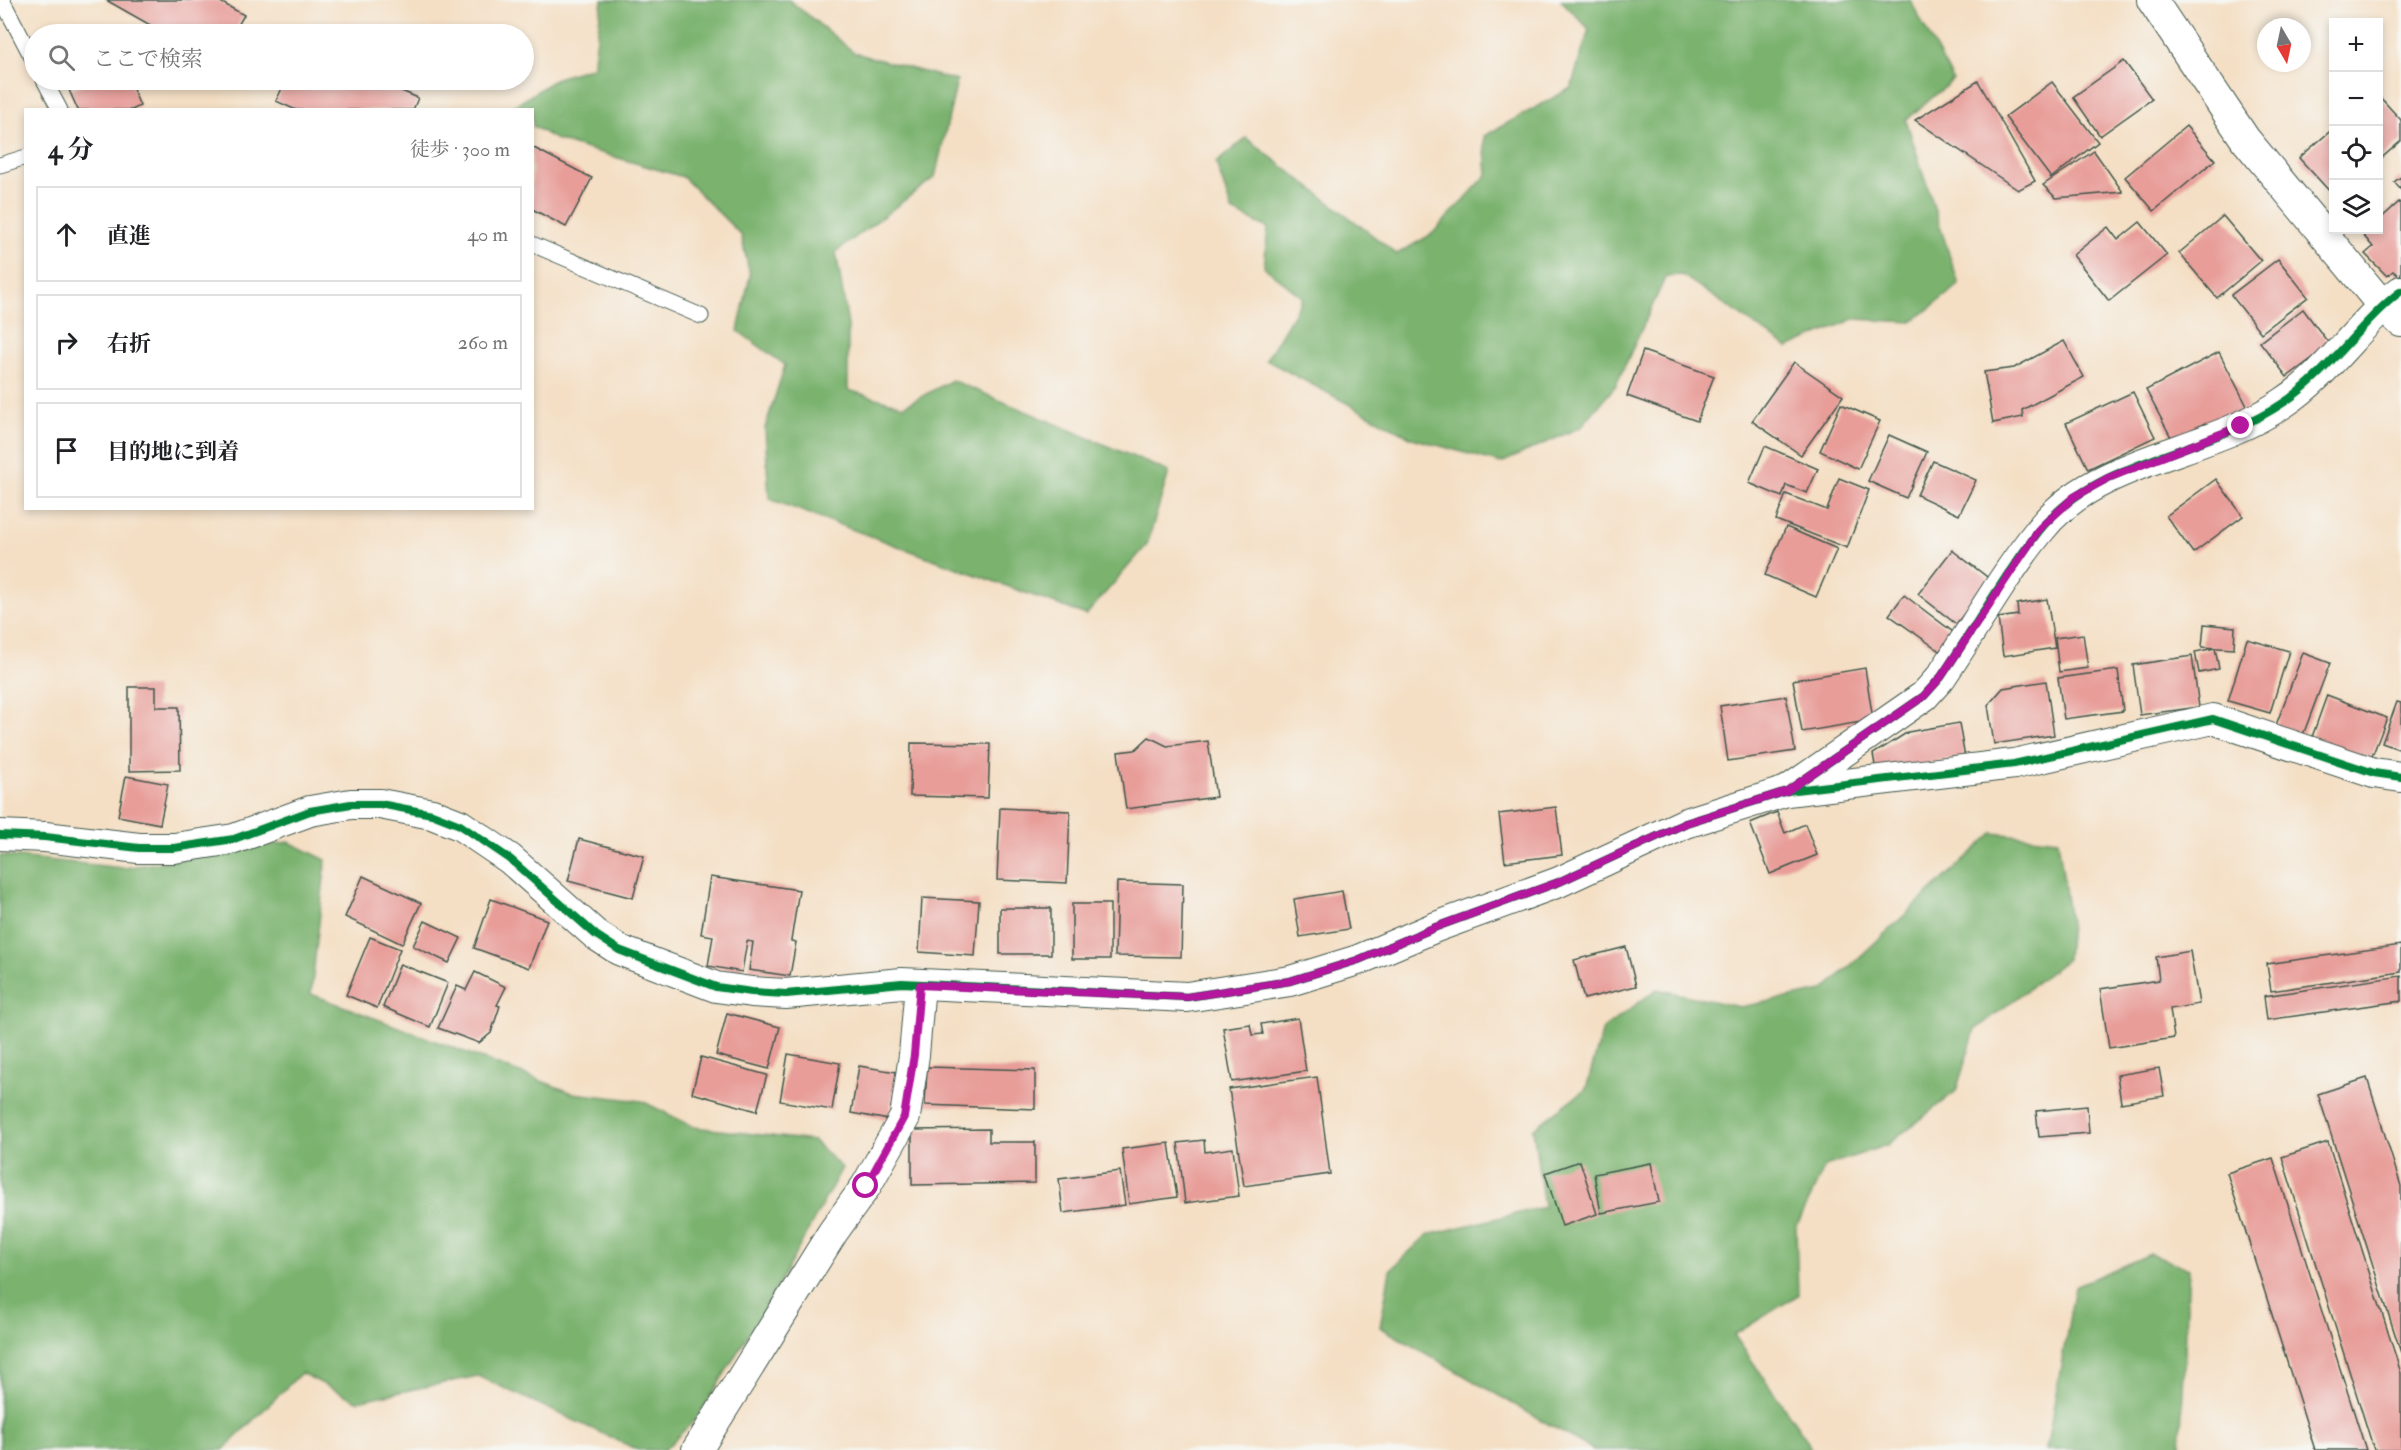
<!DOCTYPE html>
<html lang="ja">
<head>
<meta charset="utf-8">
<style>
	:root { --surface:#fff; --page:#f6f6f6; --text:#202124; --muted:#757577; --line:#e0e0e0 }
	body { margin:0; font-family:"IM FELL Double Pica","Noto Serif JP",serif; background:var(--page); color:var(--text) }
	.controls { position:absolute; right:18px; top:18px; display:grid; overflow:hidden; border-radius:0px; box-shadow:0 3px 9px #0003 }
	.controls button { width:54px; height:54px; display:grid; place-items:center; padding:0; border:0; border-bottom:2px solid var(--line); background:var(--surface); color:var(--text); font:30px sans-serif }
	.compass { position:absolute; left:2257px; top:18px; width:54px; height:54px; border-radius:50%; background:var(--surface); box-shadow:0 3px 9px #0003; rotate:171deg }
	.stop { position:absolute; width:18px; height:18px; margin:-14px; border:4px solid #b5179e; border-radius:50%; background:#fff }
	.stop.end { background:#b5179e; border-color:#fff; box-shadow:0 2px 6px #0008 }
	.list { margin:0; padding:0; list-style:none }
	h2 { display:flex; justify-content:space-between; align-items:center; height:78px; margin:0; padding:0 24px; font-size:26px }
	h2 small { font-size:20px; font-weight:400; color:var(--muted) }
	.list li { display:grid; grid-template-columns:39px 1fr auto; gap:18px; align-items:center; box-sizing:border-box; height:96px; margin:0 12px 12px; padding:0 12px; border:2px solid var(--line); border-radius:0px }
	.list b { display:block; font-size:22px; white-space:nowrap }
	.list em { font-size:20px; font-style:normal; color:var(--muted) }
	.icon { flex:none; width:33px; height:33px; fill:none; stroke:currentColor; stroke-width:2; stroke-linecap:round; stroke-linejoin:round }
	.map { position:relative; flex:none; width:2401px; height:1450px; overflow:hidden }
	.search { position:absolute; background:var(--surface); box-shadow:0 3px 9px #0003; left:24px; top:24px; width:510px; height:66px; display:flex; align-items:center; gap:15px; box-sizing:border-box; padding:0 21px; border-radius:33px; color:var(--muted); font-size:22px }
	.panel { position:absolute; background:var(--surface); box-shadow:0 3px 9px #0003; left:24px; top:108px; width:510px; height:402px; border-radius:0px }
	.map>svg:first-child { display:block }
	.forest { fill:#7ab26e; stroke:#4c7851; stroke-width:1.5 }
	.building { fill:#e89d99 }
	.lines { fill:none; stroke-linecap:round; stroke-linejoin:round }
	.service-casing { stroke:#3f554a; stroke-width:17 }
	.minor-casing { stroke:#3f554a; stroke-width:32 }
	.service { stroke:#fff; stroke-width:15 }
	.minor { stroke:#fff; stroke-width:30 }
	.cycleway-casing { stroke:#f6f6f2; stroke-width:11 }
	.cycleway { stroke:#00873e; stroke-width:8 }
	.route { stroke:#b5179e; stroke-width:8 }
</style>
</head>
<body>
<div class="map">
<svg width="2401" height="1450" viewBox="0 0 2401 1450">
	<rect width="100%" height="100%" fill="#f6f6f2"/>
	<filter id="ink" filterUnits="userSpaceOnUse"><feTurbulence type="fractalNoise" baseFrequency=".0167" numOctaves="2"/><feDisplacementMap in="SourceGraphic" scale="12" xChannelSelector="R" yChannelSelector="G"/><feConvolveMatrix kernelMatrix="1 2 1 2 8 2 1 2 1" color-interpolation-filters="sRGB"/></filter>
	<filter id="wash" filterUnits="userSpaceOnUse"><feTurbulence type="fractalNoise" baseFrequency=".008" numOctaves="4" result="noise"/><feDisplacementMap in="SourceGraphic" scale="24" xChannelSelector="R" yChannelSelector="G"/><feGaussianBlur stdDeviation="1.35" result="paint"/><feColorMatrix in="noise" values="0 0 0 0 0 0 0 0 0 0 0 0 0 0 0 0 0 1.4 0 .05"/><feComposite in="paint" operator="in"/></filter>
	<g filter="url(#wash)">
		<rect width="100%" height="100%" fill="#f4dfc4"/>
		<g class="forest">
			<path d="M 602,0 L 789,0 L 855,53 L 957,81 L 935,177 L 836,252 L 848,325 L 848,390 L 904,406 L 952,380 L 1169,472 L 1147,545 L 1086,615 L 769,499 L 765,428 L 785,365 L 738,331 L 750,275 L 741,235 L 683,177 L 557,140 L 533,126 L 532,110 L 510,109 L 557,78 L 593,67 Z"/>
			<path d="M 1561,0 L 1910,0 L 1953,80 L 1906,120 L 1959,285 L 1912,322 L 1854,319 L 1788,348 L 1682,275 L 1666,276 L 1616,385 L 1581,427 L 1501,463 L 1412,438 L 1266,360 L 1303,298 L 1264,267 L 1268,228 L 1232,211 L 1216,163 L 1246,138 L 1397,254 L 1432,234 L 1487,175 L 1484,136 L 1571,88 L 1589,29 Z"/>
			<path d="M 1993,833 L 2058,840 L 2070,923 L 2067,959 L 1975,1030 L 1956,1091 L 1887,1145 L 1825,1166 L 1796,1228 L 1798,1295 L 1734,1335 L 1807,1440 L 1811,1450 L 1593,1450 L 1380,1327 L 1390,1270 L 1427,1235 L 1544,1207 L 1533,1129 L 1586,1089 L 1603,1029 L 1657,989 L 1740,1007 L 1823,991 Z"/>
			<path d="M 289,842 L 326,860 L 311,994 L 573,1093 L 642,1101 L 694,1127 L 814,1141 L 842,1168 L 777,1288 L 698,1417 L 664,1450 L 638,1450 L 478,1376 L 357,1401 L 301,1373 L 223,1450 L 0,1450 L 0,855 L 124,868 Z"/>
			<path d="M 2150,1254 L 2189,1269 L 2180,1450 L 2046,1450 L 2075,1286 Z"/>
		</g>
		<g id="blocks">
			<g class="building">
				<path d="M 106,0 L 217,0 L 244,15 L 233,34 L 166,34 Z"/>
				<path d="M 2124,61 L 2152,99 L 2100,136 L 2073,97 Z"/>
				<path d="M 92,80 L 129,80 L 140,106 L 132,110 L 78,110 L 69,90 Z"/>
				<path d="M 286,80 L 376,80 L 418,98 L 413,110 L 296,110 L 276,101 Z"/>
				<path d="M 1978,81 L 2035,181 L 2018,190 L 1915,120 Z"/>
				<path d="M 2052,82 L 2098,142 L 2051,178 L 2005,117 Z"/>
				<path d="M 2378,95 L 2401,120 L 2401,141 L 2378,161 Z"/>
				<path d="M 2186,126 L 2215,160 L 2154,211 L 2125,177 Z"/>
				<path d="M 2334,128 L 2334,196 L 2299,158 Z"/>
				<path d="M 532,147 L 592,178 L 566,227 L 532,209 Z"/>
				<path d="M 2094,151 L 2123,192 L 2056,198 L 2043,185 Z"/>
				<path d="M 2401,177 L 2401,190 L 2394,182 Z"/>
				<path d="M 2399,202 L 2401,205 L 2401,274 L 2399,276 L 2393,271 L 2387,276 L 2365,254 L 2373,247 L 2363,235 L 2369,230 L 2378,230 L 2378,221 Z"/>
				<path d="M 2223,216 L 2261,261 L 2217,298 L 2179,253 Z"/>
				<path d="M 2140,222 L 2167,255 L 2109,301 L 2073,255 L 2108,227 L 2118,240 Z"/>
				<path d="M 2278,259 L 2308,297 L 2261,333 L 2231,295 Z"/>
				<path d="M 2303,309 L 2330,345 L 2287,377 L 2260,342 Z"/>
				<path d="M 2064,341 L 2084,377 L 2022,410 L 2023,417 L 1993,423 L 1984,372 L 2014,368 Z"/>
				<path d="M 1643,351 L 1714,376 L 1697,421 L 1627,396 Z"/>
				<path d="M 2219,352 L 2248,408 L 2208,429 L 2205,423 L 2172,439 L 2146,390 Z"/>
				<path d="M 1794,362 L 1843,396 L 1801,455 L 1752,421 Z"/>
				<path d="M 2133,392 L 2155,437 L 2088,469 L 2066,423 Z"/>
				<path d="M 1841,404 L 1880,421 L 1858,469 L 1820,451 Z"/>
				<path d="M 1889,435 L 1927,452 L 1906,498 L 1868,481 Z"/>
				<path d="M 1765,446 L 1818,469 L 1807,493 L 1786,485 L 1782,497 L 1749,483 Z"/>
				<path d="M 1933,461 L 1976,480 L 1959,515 L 1917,495 Z"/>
				<path d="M 1839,478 L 1869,490 L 1847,548 L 1776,520 L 1786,494 L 1827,510 Z"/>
				<path d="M 2216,479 L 2243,516 L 2193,553 L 2166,516 Z"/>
				<path d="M 1786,527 L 1837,549 L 1816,597 L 1765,575 Z"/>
				<path d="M 1952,550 L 1991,580 L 1956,624 L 1918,594 Z"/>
				<path d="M 1904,595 L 1953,632 L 1940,651 L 1889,615 Z"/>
				<path d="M 2047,599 L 2055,648 L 2003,656 L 1998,618 L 2018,615 L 2017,604 Z"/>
				<path d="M 2204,624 L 2235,627 L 2234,649 L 2202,647 Z"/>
				<path d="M 2083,634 L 2088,668 L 2059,672 L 2055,638 Z"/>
				<path d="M 2247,639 L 2289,651 L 2270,713 L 2228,701 Z"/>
				<path d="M 2215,648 L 2219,669 L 2199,673 L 2195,652 Z"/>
				<path d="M 2303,653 L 2330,663 L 2303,735 L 2276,725 Z"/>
				<path d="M 2192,656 L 2199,707 L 2140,715 L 2133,665 Z"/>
				<path d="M 1865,668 L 1873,720 L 1802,732 L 1793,680 Z"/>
				<path d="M 2118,670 L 2123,711 L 2064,719 L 2058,678 Z"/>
				<path d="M 2046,681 L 2054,735 L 1994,744 L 1988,705 L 2003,688 Z"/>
				<path d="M 129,687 L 156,687 L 156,707 L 179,707 L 180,770 L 129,771 Z"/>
				<path d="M 2327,695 L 2387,718 L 2371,759 L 2312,737 Z"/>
				<path d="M 1786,696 L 1795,751 L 1728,761 L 1720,706 Z"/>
				<path d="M 2397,702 L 2401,703 L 2401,750 L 2382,743 Z"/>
				<path d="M 1959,723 L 1965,758 L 1876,771 L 1873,754 L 1908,732 Z"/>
				<path d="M 1149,737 L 1167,746 L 1208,741 L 1216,797 L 1126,809 L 1118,752 L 1135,750 Z"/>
				<path d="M 911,743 L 990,744 L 988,798 L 910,796 Z"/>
				<path d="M 126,776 L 168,784 L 160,824 L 118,816 Z"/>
				<path d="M 1556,807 L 1562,855 L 1505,862 L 1499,814 Z"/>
				<path d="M 1000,808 L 1070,811 L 1067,883 L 997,880 Z"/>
				<path d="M 1777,812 L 1785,833 L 1805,824 L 1817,855 L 1770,874 L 1750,823 Z"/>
				<path d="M 579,839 L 644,856 L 633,898 L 568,881 Z"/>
				<path d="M 363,876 L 421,903 L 402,944 L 345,917 Z"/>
				<path d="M 710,877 L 799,890 L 791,941 L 796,942 L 790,976 L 749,970 L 753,942 L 747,941 L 742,972 L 708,966 L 713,936 L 701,934 Z"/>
				<path d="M 1117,882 L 1183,884 L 1181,957 L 1115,956 Z"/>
				<path d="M 1342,891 L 1349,929 L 1300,937 L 1294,899 Z"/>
				<path d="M 922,898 L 979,901 L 975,956 L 919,952 Z"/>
				<path d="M 491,899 L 547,920 L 529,968 L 474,948 Z"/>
				<rect x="1072" y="904" width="38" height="55"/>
				<rect x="1000" y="908" width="51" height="46"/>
				<path d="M 425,921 L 461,938 L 449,963 L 413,946 Z"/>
				<path d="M 370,937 L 400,949 L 377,1008 L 346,995 Z"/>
				<path d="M 2401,945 L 2401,972 L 2271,991 L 2267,964 Z"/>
				<path d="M 1626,947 L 1636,986 L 1584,999 L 1574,960 Z"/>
				<path d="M 2190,951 L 2199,1004 L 2170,1009 L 2174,1038 L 2109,1048 L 2100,989 L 2159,980 L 2156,957 Z"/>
				<path d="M 400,964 L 448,983 L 430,1027 L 383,1007 Z"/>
				<path d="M 475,972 L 506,987 L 497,1005 L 500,1006 L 491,1033 L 479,1043 L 438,1028 L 457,986 L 466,990 Z"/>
				<path d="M 2401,976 L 2401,1001 L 2267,1020 L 2264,996 Z"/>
				<path d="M 727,1013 L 780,1027 L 769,1069 L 716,1055 Z"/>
				<path d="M 1298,1018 L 1306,1071 L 1232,1082 L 1223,1028 L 1250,1024 L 1252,1035 L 1263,1034 L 1261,1024 Z"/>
				<path d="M 788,1054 L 840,1063 L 832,1110 L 780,1101 Z"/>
				<path d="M 701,1057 L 767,1075 L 757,1111 L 692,1093 Z"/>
				<path d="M 859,1066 L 897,1072 L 889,1120 L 851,1113 Z"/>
				<path d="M 927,1067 L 1035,1070 L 1035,1109 L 925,1105 Z"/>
				<path d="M 2159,1068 L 2164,1096 L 2121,1103 L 2117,1075 Z"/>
				<path d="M 1317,1077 L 1330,1174 L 1244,1186 L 1229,1089 Z"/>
				<path d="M 2367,1078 L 2401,1186 L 2401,1353 L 2318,1094 Z"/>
				<path d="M 2087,1106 L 2089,1133 L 2039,1137 L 2036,1111 Z"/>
				<path d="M 989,1129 L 989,1142 L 1035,1142 L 1035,1183 L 912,1185 L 912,1130 Z"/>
				<path d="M 1204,1140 L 1205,1152 L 1233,1148 L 1239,1196 L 1185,1203 L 1178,1143 Z"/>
				<path d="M 2328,1142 L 2401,1373 L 2401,1450 L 2374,1450 L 2282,1157 Z"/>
				<path d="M 1169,1143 L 1177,1197 L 1129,1204 L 1122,1149 Z"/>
				<path d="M 2273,1158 L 2366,1450 L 2315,1450 L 2227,1173 Z"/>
				<path d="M 1580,1161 L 1597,1214 L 1562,1226 L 1545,1173 Z"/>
				<path d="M 1651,1163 L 1659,1202 L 1601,1213 L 1594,1174 Z"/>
				<path d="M 1120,1171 L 1125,1205 L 1063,1213 L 1059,1179 Z"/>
			</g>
		</g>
	</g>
	<g filter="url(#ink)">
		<use href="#blocks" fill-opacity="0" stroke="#3f554a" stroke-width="1.5"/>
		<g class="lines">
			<g class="service-casing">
				<g id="service">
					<path d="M 2,0 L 34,61"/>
					<path d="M 44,80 L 60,110"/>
					<path d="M 0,165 L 26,157"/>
					<path d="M 532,244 L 701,316"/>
				</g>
			</g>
			<g class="minor-casing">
				<g id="minor">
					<path d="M 2152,0 L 2245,139 L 2382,305 L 2401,322"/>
					<path d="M 1790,789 L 1924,696 L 1941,677 C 1973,630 2005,573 2040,530 C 2057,508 2083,490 2108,478 C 2165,450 2230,439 2283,403 C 2329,373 2358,324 2401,291"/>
					<path d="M 0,835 L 45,837 L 139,848 L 174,848 L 234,839 L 310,811 L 351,804 L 380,804 L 432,814 L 460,825 L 510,859 L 596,935 L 619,950 L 716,987 L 752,992 L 786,994 L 902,983 L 1187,997 L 1290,981 L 1358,960 L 1436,927 L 1559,882 L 1686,823 L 1787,791 L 2014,764 L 2213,719 L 2374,773 L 2401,777"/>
					<path d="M 697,1450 L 833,1232 L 866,1186 L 905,1117 L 914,1055 L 920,985"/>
				</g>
			</g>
			<use href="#service" class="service"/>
			<use href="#minor" class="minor"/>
			<g class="cycleway-casing">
				<g id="cycleway">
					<path d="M 1790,789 L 1924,696 L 1941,677 C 1973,630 2005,573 2040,530 C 2057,508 2083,490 2108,478 C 2165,450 2230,439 2283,403 C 2329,373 2358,324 2401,291"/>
					<path d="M 0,835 L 45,837 L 139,848 L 174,848 L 234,839 L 310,811 L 351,804 L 380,804 L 432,814 L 460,825 L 510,859 L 596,935 L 619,950 L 716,987 L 752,992 L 786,994 L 902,983 L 1187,997 L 1290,981 L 1358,960 L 1436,927 L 1559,882 L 1686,823 L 1787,791 L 2014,764 L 2213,719 L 2374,773 L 2401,777"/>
				</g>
			</g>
			<use href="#cycleway" class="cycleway"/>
		</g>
	</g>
	<g class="lines" filter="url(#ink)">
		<path class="route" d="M 866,1186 L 904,1117 L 914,1055 L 920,985 L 1187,997 L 1290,981 L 1358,960 L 1436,927 L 1559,882 L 1686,823 L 1787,791 L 1924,696 L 1941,677 L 2040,528 L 2074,497 L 2108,478 L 2241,426"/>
	</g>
</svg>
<div class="controls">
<button>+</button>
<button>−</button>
<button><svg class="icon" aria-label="locate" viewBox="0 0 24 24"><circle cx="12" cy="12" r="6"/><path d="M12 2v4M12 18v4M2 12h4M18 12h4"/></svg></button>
<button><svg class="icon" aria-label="layers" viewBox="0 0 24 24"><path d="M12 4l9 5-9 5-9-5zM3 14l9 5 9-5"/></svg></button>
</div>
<svg class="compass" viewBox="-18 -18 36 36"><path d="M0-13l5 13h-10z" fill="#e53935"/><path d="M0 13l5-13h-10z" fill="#757577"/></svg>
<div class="stop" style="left:866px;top:1186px"></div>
<div class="stop end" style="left:2241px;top:426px"></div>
<div class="search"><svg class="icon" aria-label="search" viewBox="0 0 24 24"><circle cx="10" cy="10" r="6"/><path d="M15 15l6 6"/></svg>ここで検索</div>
<section class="panel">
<h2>4 分<small>徒歩 · 300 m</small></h2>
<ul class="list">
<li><svg class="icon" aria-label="ahead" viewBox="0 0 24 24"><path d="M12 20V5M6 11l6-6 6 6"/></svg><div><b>直進</b></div><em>40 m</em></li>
<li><svg class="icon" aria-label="right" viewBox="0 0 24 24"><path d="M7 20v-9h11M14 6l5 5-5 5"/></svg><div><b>右折</b></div><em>260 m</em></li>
<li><svg class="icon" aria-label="arrive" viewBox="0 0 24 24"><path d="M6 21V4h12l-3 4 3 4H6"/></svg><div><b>目的地に到着</b></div></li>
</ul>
</section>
</div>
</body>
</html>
